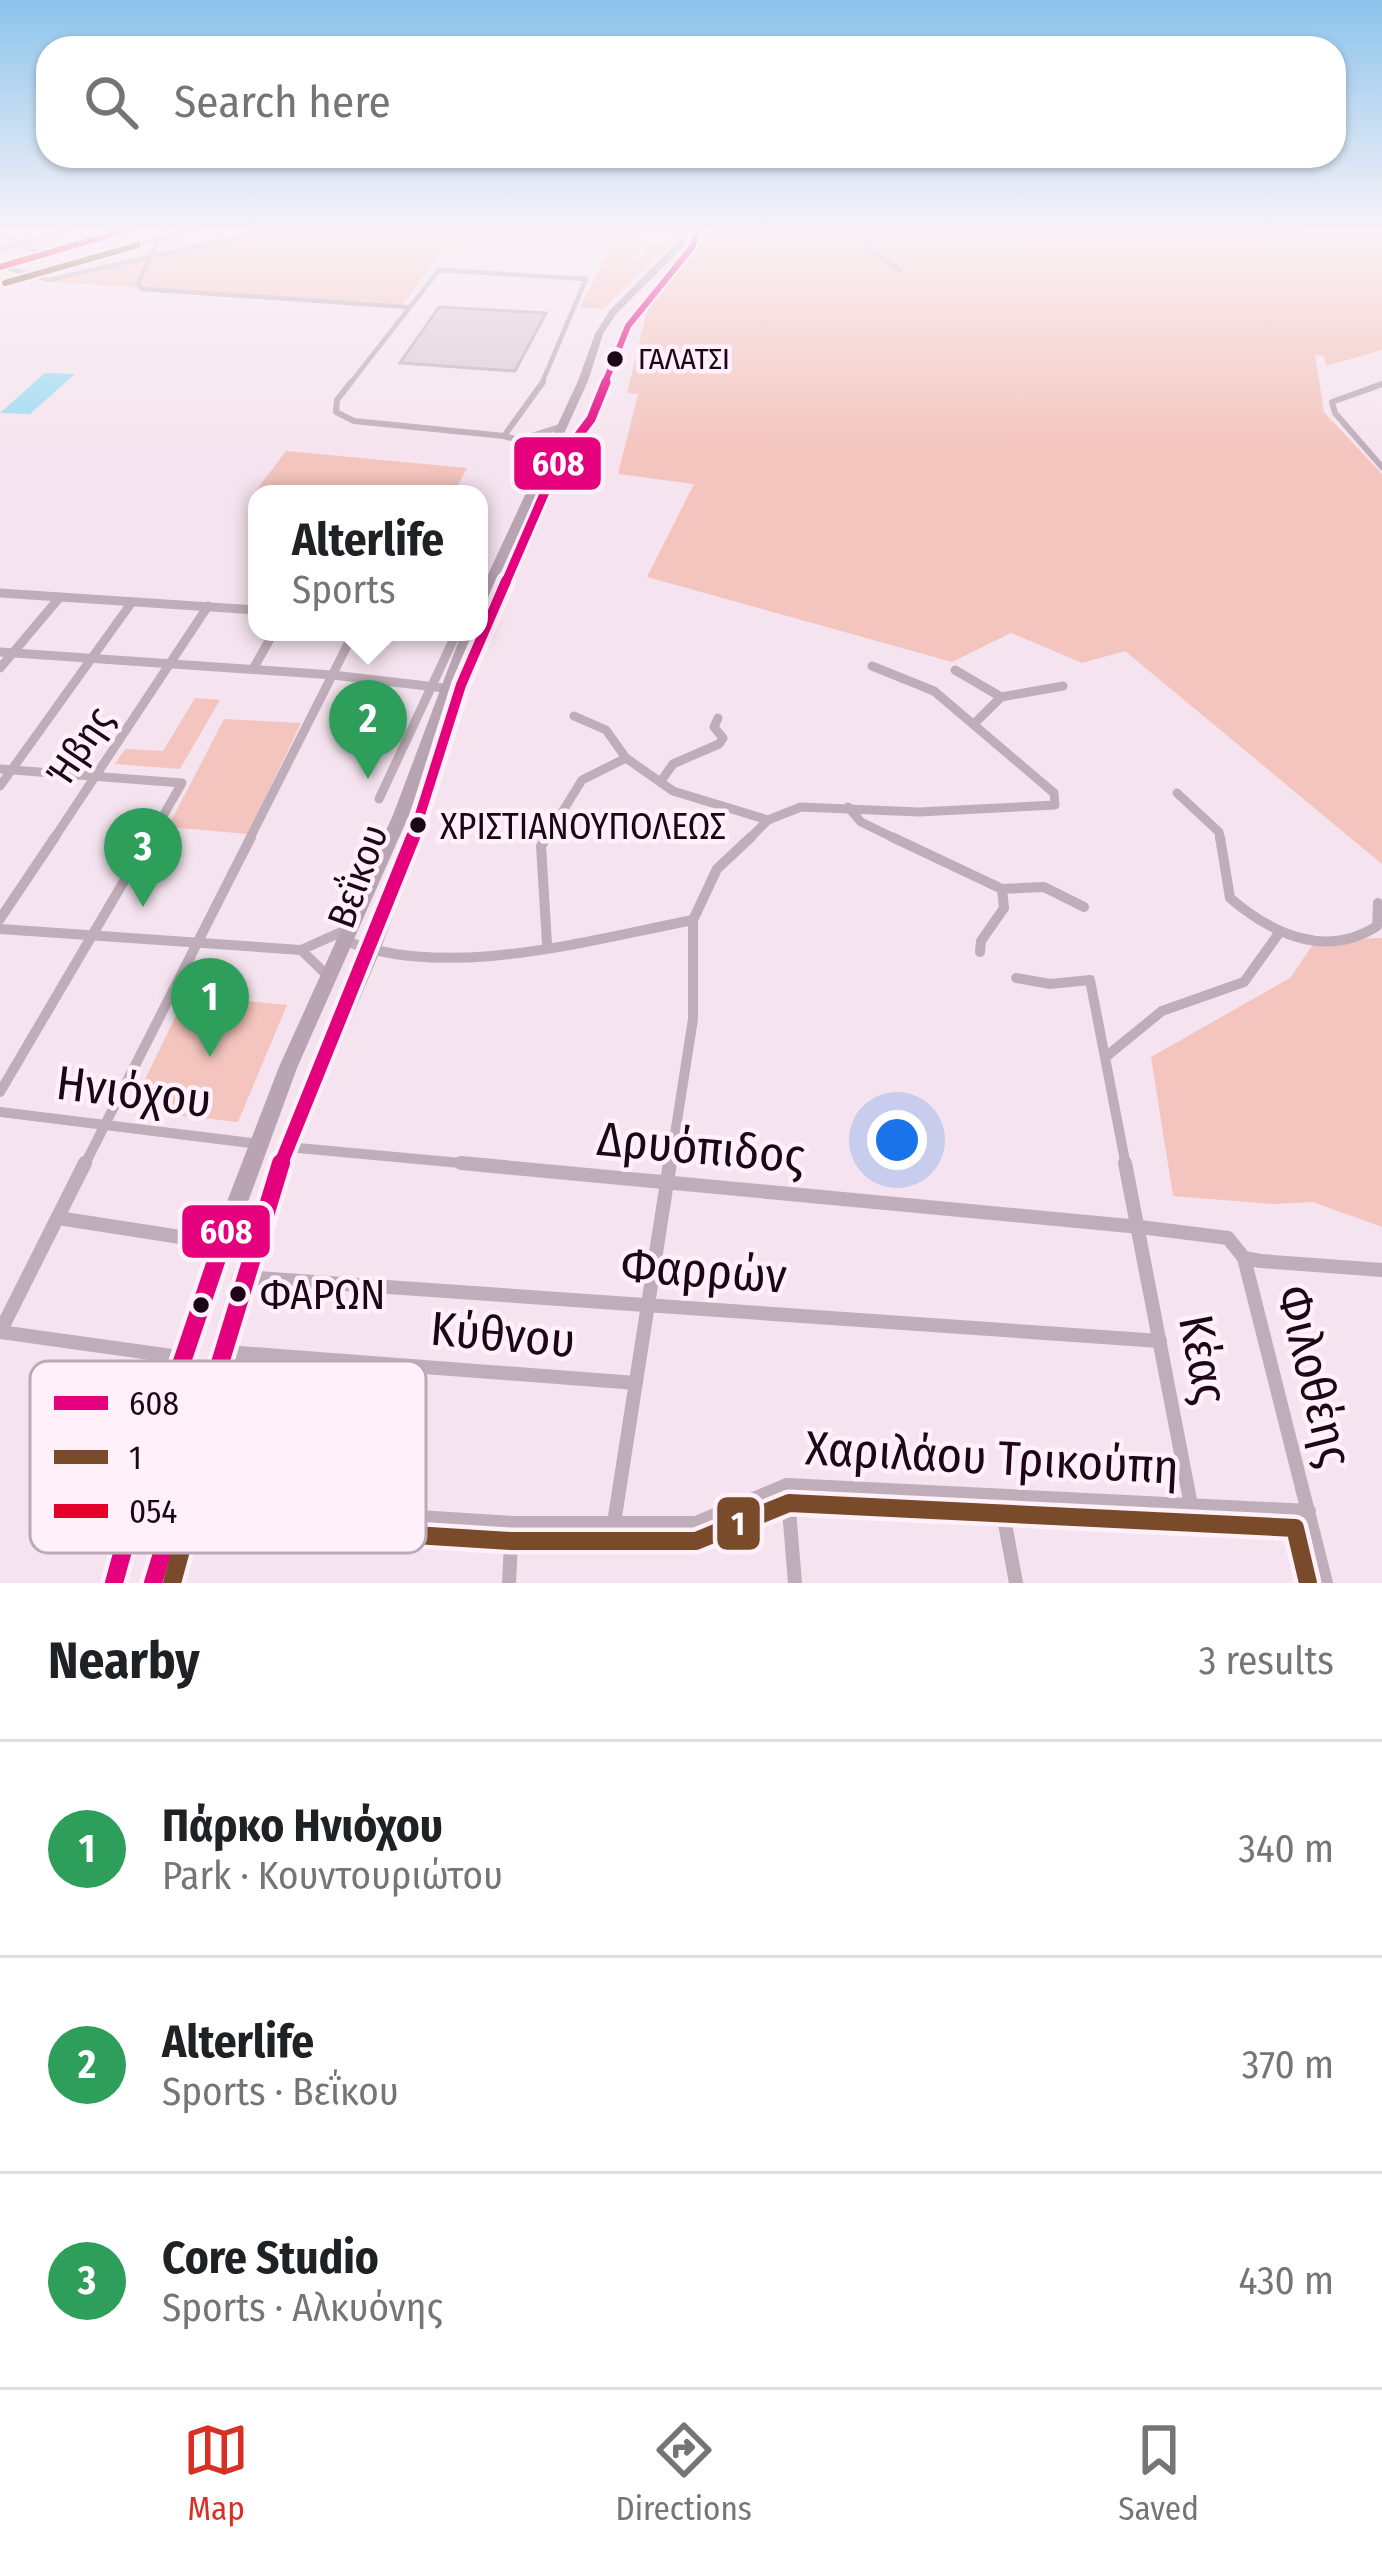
<!DOCTYPE html>
<html lang="en">
<head>
<meta charset="utf-8">
<style>
	:root { --surface:#fff; --page:#f6f6f6; --text:#202124; --muted:#757577; --line:#e0e0e0; --accent:#d93025 }
	body { margin:0; font-family:"Fira Sans Condensed",sans-serif; background:var(--page); color:var(--text) }
	.you { position:absolute; left:897px; top:1140px; width:42px; height:42px; margin:-30px; border:9px solid #fff; border-radius:50%; background:#1a73e8; box-shadow:0 0 0 18px #1a73e833 }
	.badge { display:grid; place-items:center; width:78px; height:78px; border-radius:50%; background:var(--accent); color:#fff; font-size:39px; font-weight:700 }
	.pin { position:absolute; translate:-50% -99px; filter:drop-shadow(0 3px 6px #0008) }
	.pin::after { content:''; position:absolute; top:63px; width:42px; height:36px; background:inherit; clip-path:polygon(0 0,100% 0,50% 100%) }
	.popup { position:absolute; left:248px; top:485px; width:240px; height:156px; box-sizing:border-box; display:grid; place-content:center; border-radius:24px; background:var(--surface); filter:drop-shadow(0 3px 9px #0005); font-size:39px; white-space:nowrap; color:var(--muted) }
	.popup b { font-size:45px; color:var(--text) }
	.popup::after { content:''; position:absolute; left:50%; top:100%; margin-left:-24px; border:24px solid transparent; border-top-color:var(--surface) }
	.list { margin:0; padding:0; list-style:none }
	h2 { display:flex; justify-content:space-between; align-items:center; height:156px; margin:0; padding:0 48px; font-size:51px }
	h2 small { font-size:39px; font-weight:400; color:var(--muted) }
	.list li { display:grid; grid-template-columns:78px 1fr auto; gap:36px; align-items:center; box-sizing:border-box; height:216px; padding:0 48px; border-top:3px solid var(--line) }
	.list b { display:block; font-size:45px; white-space:nowrap }
	.list p { margin:0; font-size:39px; white-space:nowrap; color:var(--muted) }
	.list em { font-size:39px; font-style:normal; color:var(--muted) }
	.icon { flex:none; width:66px; height:66px; fill:none; stroke:currentColor; stroke-width:2; stroke-linecap:round; stroke-linejoin:round }
	.map { position:relative; flex:none; width:1382px; height:1583px; overflow:hidden }
	.search { position:absolute; background:var(--surface); box-shadow:0 3px 9px #0004; left:36px; right:36px; top:36px; height:132px; display:flex; align-items:center; gap:30px; box-sizing:border-box; padding:0 42px; border-radius:36px; color:var(--muted); font-size:45px }
	.sheet { height:804px; background:var(--surface) }
	nav { display:flex; justify-content:space-around; align-items:center; box-sizing:border-box; height:168px; border-top:3px solid var(--line); background:var(--surface); font-size:33px; color:var(--muted) }
	nav a { display:grid; justify-items:center; gap:6px }
	nav .on { color:var(--accent) }
	.map>svg:first-child { display:block }
	.green { fill:#f4c5be }
	.water { fill:#a0dcf1 }
	.building { fill:#dccad6; stroke:#c5b0be; stroke-width:3 }
	.lines { fill:none; stroke-linecap:round; stroke-linejoin:round }
	.street-far4 { stroke:#bfaeb9; stroke-width:4.5 }
	.street-far3 { stroke:#bfaeb9; stroke-width:6 }
	.street-far2 { stroke:#bfaeb9; stroke-width:9 }
	.street-far1 { stroke:#bfaeb9; stroke-width:10 }
	.street { stroke:#bfaeb9; stroke-width:14 }
	.secondary { stroke:#b5a2af; stroke-width:8 }
	.primary { fill:#b9a4b3; fill-rule:evenodd }
	.bus-1-far4-casing { stroke:#fff0fa; stroke-width:10 }
	.bus-1-far3-casing { stroke:#fff0fa; stroke-width:15 }
	.bus-1-far2-casing { stroke:#fff0fa; stroke-width:20 }
	.bus-1-far1-casing { stroke:#fff0fa; stroke-width:22 }
	.bus-1-casing { stroke:#fff0fa; stroke-width:27 }
	.bus-2-far1-casing { stroke:#fff0fa; stroke-width:10 }
	.bus-2-casing { stroke:#fff0fa; stroke-width:27 }
	.bus-3-casing { stroke:#fff0fa; stroke-width:10 }
	.bus-1-far4 { stroke:#e5007d; stroke-width:6 }
	.bus-1-far3 { stroke:#e5007d; stroke-width:9 }
	.bus-1-far2 { stroke:#e5007d; stroke-width:10 }
	.bus-1-far1 { stroke:#e5007d; stroke-width:14 }
	.bus-1 { stroke:#e5007d; stroke-width:18 }
	.bus-2-far1 { stroke:#7a4b2a; stroke-width:6 }
	.bus-2 { stroke:#7a4b2a; stroke-width:18 }
	.bus-3 { stroke:#e4002b; stroke-width:6 }
	.bus-dot { fill:#1d0617; stroke:#fff0fa; stroke-width:4.5 }
	.labels { text-anchor:middle; stroke-width:9; stroke-linejoin:round; paint-order:stroke }
	.far-bus-label { font-size:30px; fill:#1d0617; stroke:#fff0fa; text-anchor:start }
	.bus-label { font-size:36px; fill:#1d0617; stroke:#fff0fa; text-anchor:start }
	.street-label { font-size:39px; fill:#1d0617; stroke:#fff0fa }
	.near-bus-label { font-size:42px; fill:#1d0617; stroke:#fff0fa; text-anchor:start }
	.near-street-label { font-size:48px; fill:#1d0617; stroke:#fff0fa }
	.key { fill:#fff0fa; stroke:#bbaab6; stroke-width:3 }
	.key-label { font-size:33px; fill:#1d0617 }
	.line-badge { stroke:#fff0fa; stroke-width:4.5 }
	.badge-label { font-size:33px; text-anchor:middle; font-weight:bold; fill:#fff }
</style>
</head>
<body>
<div class="map">
<svg width="1382" height="1583" viewBox="0 0 1382 1583">
	<rect width="100%" height="100%" fill="#f5e4ef"/>
	<g class="green">
		<path d="M 283,228 L 676,228 L 677,229 L 677,233 L 645,232 L 637,240 L 643,245 L 630,261 L 637,263 L 652,242 L 672,243 L 603,309 L 580,307 L 619,235 L 442,251 L 403,304 L 50,282 Z"/>
		<path d="M 721,228 L 1267,228 L 1382,236 L 1382,350 L 1326,366 L 1324,356 L 1315,355 L 1324,412 L 1382,474 L 1382,864 L 1125,651 L 1082,663 L 1011,633 L 952,662 L 647,577 L 694,484 L 618,474 L 638,394 L 627,393 L 647,310 L 696,251 L 704,232 Z"/>
		<path d="M 286,451 L 467,468 L 453,494 L 252,496 Z"/>
		<path d="M 195,698 L 220,700 L 180,769 L 115,764 L 125,749 L 163,751 Z"/>
		<path d="M 224,719 L 301,723 L 248,834 L 168,827 Z"/>
		<path d="M 1382,938 L 1382,1227 L 1313,1202 L 1273,1204 L 1173,1196 L 1151,1057 L 1290,978 L 1316,940 Z"/>
		<path d="M 186,995 L 287,1005 L 238,1122 L 130,1110 Z"/>
	</g>
	<path class="water" d="M 45,373 L 75,374 L 30,414 L 0,413 Z"/>
	<path class="building" d="M 439,307 L 546,313 L 515,371 L 400,363 Z"/>
	<g class="lines">
		<g class="street-far4">
			<path d="M 163,228 L 138,284 L 142,289 L 407,307"/>
			<path d="M 0,235 L 42,254"/>
			<path d="M 869,249 L 900,270"/>
			<path d="M 0,250 L 73,228"/>
			<path d="M 0,266 L 49,280 L 277,228"/>
			<path d="M 27,273 L 202,228"/>
			<path d="M 349,385 L 439,270 L 586,279 L 541,385"/>
		</g>
		<g class="street-far3">
			<path d="M 351,382 L 337,400 L 336,412 L 354,421 L 504,436"/>
			<path d="M 1382,384 L 1332,402 L 1335,413 L 1382,467"/>
			<path d="M 504,436 L 552,449"/>
			<path d="M 504,436 L 543,382"/>
			<path d="M 528,437 L 563,426"/>
		</g>
		<g class="street-far2">
			<path d="M 0,593 L 257,610"/>
			<path d="M 0,652 L 333,675 L 444,688"/>
			<path d="M 0,668 L 60,597"/>
			<path d="M 253,669 L 274,632"/>
			<path d="M 955,670 L 1001,697 L 975,723"/>
			<path d="M 1001,697 L 1063,686"/>
			<path d="M 574,716 L 606,730 L 626,758"/>
			<path d="M 0,769 L 182,783 L 149,840"/>
			<path d="M 661,781 L 673,764 L 719,744 L 723,738 L 714,727 L 718,718"/>
			<path d="M 0,786 L 132,602"/>
			<path d="M 1177,793 L 1219,832 L 1220,840"/>
			<path d="M 379,799 L 457,632"/>
			<path d="M 848,807 L 861,822 L 898,840"/>
			<path d="M 53,840 L 208,606"/>
			<path d="M 249,840 L 354,632"/>
			<path d="M 545,840 L 582,780 L 626,758 L 673,791 L 768,820"/>
			<path d="M 748,840 L 768,820 L 801,807 L 919,812 L 1055,805 L 1054,793 L 934,691 L 872,666"/>
		</g>
		<g class="street-far1">
			<path d="M 547,837 L 541,846 L 547,944"/>
			<path d="M 892,837 L 1002,889 L 1044,887 L 1084,907"/>
			<path d="M 1220,837 L 1230,898 C 1272,934 1326,959 1377,926 L 1378,903"/>
			<path d="M 0,919 L 55,837"/>
			<path d="M 0,929 L 301,950 L 348,929"/>
			<path d="M 346,941 C 447,981 590,940 693,920 L 717,869 L 751,837"/>
			<path d="M 301,950 L 328,976"/>
			<path d="M 980,952 L 981,941 L 1004,908 L 1002,889"/>
			<path d="M 1016,978 L 1050,984 L 1090,980 L 1126,1166"/>
			<path d="M 1108,1055 L 1162,1011 L 1244,982 L 1279,933"/>
			<path d="M 0,1092 L 150,837"/>
			<path d="M 0,1112 L 259,1144"/>
			<path d="M 287,1147 L 493,1166"/>
			<path d="M 84,1166 L 251,837"/>
			<path d="M 670,1166 L 693,1019 L 693,920"/>
		</g>
		<g class="street">
			<path d="M 461,1163 L 1140,1227 L 1228,1238 L 1244,1258 L 1261,1261 L 1382,1270"/>
			<path d="M 1125,1163 L 1191,1505"/>
			<path d="M 58,1218 L 219,1243"/>
			<path d="M 1244,1258 L 1326,1583"/>
			<path d="M 244,1277 L 1160,1341"/>
			<path d="M 0,1332 L 85,1163"/>
			<path d="M 0,1332 L 179,1357"/>
			<path d="M 226,1352 L 636,1383"/>
			<path d="M 787,1485 L 795,1583"/>
			<path d="M 1000,1497 L 1016,1583"/>
			<path d="M 178,1502 L 512,1523 L 696,1523 L 787,1485 L 1309,1511"/>
			<path d="M 614,1523 L 670,1163"/>
			<path d="M 509,1583 L 512,1523"/>
		</g>
		<path class="secondary" d="M 0,267 L 133,228"/>
		<g class="primary">
			<path d="M 683,228 L 691,228 L 684,246 L 616,314 L 603,334 L 588,381 L 485,607 L 479,611 L 479,594 L 578,381 L 595,334 L 610,310 L 677,243 Z"/>
			<path d="M 694,228 L 702,228 L 696,248 L 632,327 L 596,419 L 562,464 L 468,685 L 429,816 L 380,951 L 297,1148 L 254,1277 L 166,1583 L 140,1583 L 232,1277 L 277,1147 L 362,951 L 413,816 L 447,710 L 409,815 L 297,1068 L 233,1243 L 156,1474 L 127,1583 L 101,1583 L 132,1474 L 211,1243 L 279,1067 L 393,815 L 462,632 L 474,632 L 461,671 L 552,464 L 586,419 L 624,326 L 689,246 Z"/>
		</g>
		<g class="bus-1-far4-casing">
			<path id="bus-1-far4" d="M 604,385 L 628,326 L 693,246 L 698,228"/>
		</g>
		<g class="bus-1-far3-casing">
			<path id="bus-1-far3" d="M 505,584 L 557,464 L 591,419 L 606,382"/>
		</g>
		<g class="bus-1-far2-casing">
			<path id="bus-1-far2" d="M 412,840 L 461,685 L 506,581"/>
		</g>
		<g class="bus-1-far1-casing">
			<path id="bus-1-far1" d="M 280,1166 L 413,837"/>
		</g>
		<g class="bus-1-casing">
			<g id="bus-1">
				<path d="M 114,1583 L 144,1474 L 229,1223"/>
				<path d="M 153,1583 L 281,1163"/>
			</g>
		</g>
		<g class="bus-2-far1-casing">
			<path id="bus-2-far1" d="M 5,283 L 138,245"/>
		</g>
		<g class="bus-2-casing">
			<path id="bus-2" d="M 172,1583 L 189,1521 L 511,1541 L 696,1541 L 789,1503 L 1295,1528 L 1308,1583"/>
		</g>
		<g class="bus-3-casing">
			<path id="bus-3" d="M 0,267 L 133,228"/>
		</g>
		<use href="#bus-1-far4" class="bus-1-far4"/>
		<use href="#bus-1-far3" class="bus-1-far3"/>
		<use href="#bus-1-far2" class="bus-1-far2"/>
		<use href="#bus-1-far1" class="bus-1-far1"/>
		<use href="#bus-1" class="bus-1"/>
		<use href="#bus-2-far1" class="bus-2-far1"/>
		<use href="#bus-2" class="bus-2"/>
		<use href="#bus-3" class="bus-3"/>
	</g>
	<linearGradient id="sky" x2="0" y2="1"><stop stop-color="#8bc4ec"/><stop offset="0.51" stop-color="#faf3f8"/><stop offset="1" stop-color="#faf3f8" stop-opacity="0"/></linearGradient>
	<rect width="1382" height="450" fill="url(#sky)"/>
	<g class="bus-dot">
		<circle cx="615" cy="359" r="10"/>
		<circle cx="418" cy="825" r="10"/>
		<circle cx="238" cy="1294" r="10"/>
		<circle cx="201" cy="1305" r="10"/>
	</g>
	<g class="labels">
		<g class="far-bus-label">
			<text x="638" y="369">ΓΑΛΑΤΣΙ</text>
		</g>
		<g class="bus-label">
			<text x="440" y="839">ΧΡΙΣΤΙΑΝΟΥΠΟΛΕΩΣ</text>
		</g>
		<g class="street-label">
			<text transform="translate(79 746) rotate(-56)" y="14">Ήβης</text>
			<text transform="translate(357 876) rotate(-70)" y="14">Βεΐκου</text>
		</g>
		<g class="near-bus-label">
			<text x="260" y="1309">ΦΑΡΩΝ</text>
		</g>
		<g class="near-street-label">
			<text transform="translate(134 1091) rotate(7)" y="17">Ηνιόχου</text>
			<text transform="translate(701 1147) rotate(5)" y="17">Δρυόπιδος</text>
			<text transform="translate(704 1270) rotate(4)" y="17">Φαρρών</text>
			<text transform="translate(503 1334) rotate(5)" y="17">Κύθνου</text>
			<text transform="translate(1204 1359) rotate(79)" y="17">Κέας</text>
			<text transform="translate(1315 1376) rotate(76)" y="17">Φιλοθέης</text>
			<text transform="translate(992 1457) rotate(3)" y="17">Χαριλάου Τρικούπη</text>
		</g>
	</g>
	<rect x="30" y="1361" width="396" height="192" rx="18" class="key"/>
	<rect x="54" y="1396" width="54" height="14" fill="#e5007d"/>
	<rect x="54" y="1450" width="54" height="14" fill="#7a4b2a"/>
	<rect x="54" y="1504" width="54" height="14" fill="#e4002b"/>
	<g class="key-label">
		<text x="129" y="1415">608</text>
		<text x="129" y="1469">1</text>
		<text x="129" y="1523">054</text>
	</g>
	<g class="line-badge">
		<rect x="512" y="435" width="91" height="57" rx="12" fill="#e5007d"/>
		<rect x="180" y="1203" width="92" height="57" rx="12" fill="#e5007d"/>
		<rect x="715" y="1495" width="47" height="57" rx="12" fill="#7a4b2a"/>
	</g>
	<g class="badge-label">
		<text x="558" y="475">608</text>
		<text x="226" y="1243">608</text>
		<text x="738" y="1535">1</text>
	</g>
</svg>
<div class="you"></div>
<div class="pin badge" style="left:210px;top:1057px;background:#2e9e5b">1</div>
<div class="pin badge" style="left:368px;top:779px;background:#2e9e5b">2</div>
<div class="popup"><b>Alterlife</b>Sports</div>
<div class="pin badge" style="left:143px;top:907px;background:#2e9e5b">3</div>
<div class="search"><svg class="icon" aria-label="search" viewBox="0 0 24 24"><circle cx="10" cy="10" r="6"/><path d="M15 15l6 6"/></svg>Search here</div>
</div>
<section class="sheet">
<h2>Nearby<small>3 results</small></h2>
<ul class="list">
<li><span class="badge" style="background:#2e9e5b">1</span><div><b>Πάρκο Ηνιόχου</b><p>Park · Κουντουριώτου</p></div><em>340 m</em></li>
<li><span class="badge" style="background:#2e9e5b">2</span><div><b>Alterlife</b><p>Sports · Βεΐκου</p></div><em>370 m</em></li>
<li><span class="badge" style="background:#2e9e5b">3</span><div><b>Core Studio</b><p>Sports · Αλκυόνης</p></div><em>430 m</em></li>
</ul>
</section>
<nav>
<a class="on"><svg class="icon" aria-label="map" viewBox="0 0 24 24"><path d="M3 6l6-2 6 2 6-2v14l-6 2-6-2-6 2zM9 4v14M15 6v14"/></svg>Map</a>
<a><svg class="icon" aria-label="directions" viewBox="0 0 24 24"><path d="M12 3l9 9-9 9-9-9zM9 14v-3h6M13 9l2 2-2 2"/></svg>Directions</a>
<a><svg class="icon" aria-label="saved" viewBox="0 0 24 24"><path d="M7 4h10v16l-5-4-5 4z"/></svg>Saved</a>
</nav>
</body>
</html>
